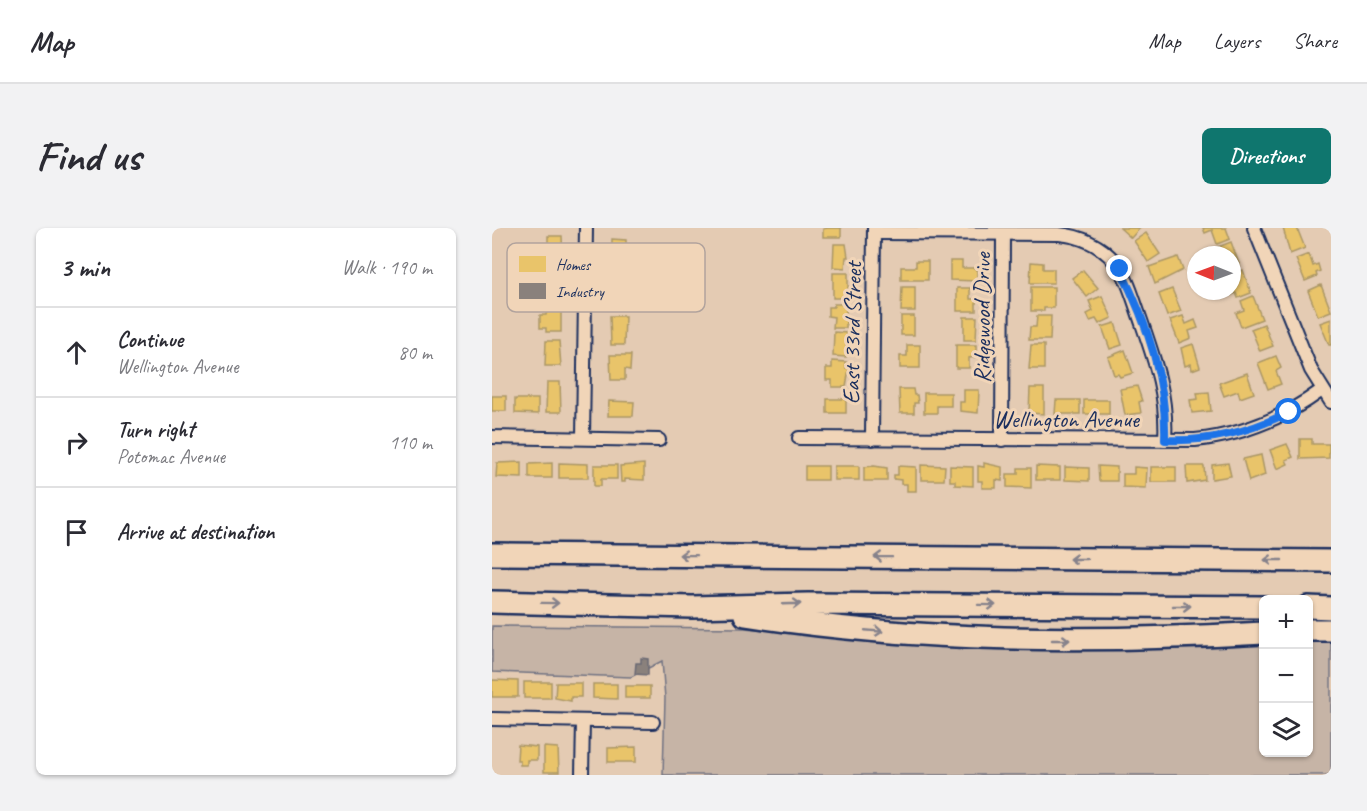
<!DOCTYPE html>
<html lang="en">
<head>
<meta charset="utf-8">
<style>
	:root { --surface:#fff; --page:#f2f2f3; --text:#2b2b33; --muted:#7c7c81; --line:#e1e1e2; --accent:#0f766e }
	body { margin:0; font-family:Caveat,sans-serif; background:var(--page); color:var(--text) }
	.controls { position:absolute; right:18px; bottom:18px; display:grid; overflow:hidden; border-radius:9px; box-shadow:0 2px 4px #0004 }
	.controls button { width:54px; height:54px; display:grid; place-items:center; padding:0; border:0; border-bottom:2px solid var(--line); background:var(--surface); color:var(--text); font:30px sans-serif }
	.compass { position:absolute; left:695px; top:18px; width:54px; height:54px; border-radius:50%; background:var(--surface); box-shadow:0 2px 4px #0004; rotate:271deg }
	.stop { position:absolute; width:18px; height:18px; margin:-14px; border:4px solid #1a73e8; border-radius:50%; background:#fff }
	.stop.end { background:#1a73e8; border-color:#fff; box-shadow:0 2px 6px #0008 }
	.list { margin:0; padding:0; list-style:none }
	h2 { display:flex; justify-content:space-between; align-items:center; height:78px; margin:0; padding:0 24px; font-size:26px }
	h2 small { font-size:20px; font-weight:400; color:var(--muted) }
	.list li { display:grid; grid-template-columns:39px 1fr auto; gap:18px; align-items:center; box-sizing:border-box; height:90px; padding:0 24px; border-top:2px solid var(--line) }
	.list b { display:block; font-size:22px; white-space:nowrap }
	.list p { margin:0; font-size:20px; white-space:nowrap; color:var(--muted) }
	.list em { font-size:20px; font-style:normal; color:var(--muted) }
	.icon { flex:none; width:33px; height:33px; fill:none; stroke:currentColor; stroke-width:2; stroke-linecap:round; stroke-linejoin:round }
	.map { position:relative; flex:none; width:839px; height:547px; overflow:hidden; border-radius:9px }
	header { display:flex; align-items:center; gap:36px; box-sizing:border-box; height:84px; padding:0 30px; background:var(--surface); border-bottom:2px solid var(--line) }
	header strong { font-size:28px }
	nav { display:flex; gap:33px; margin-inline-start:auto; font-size:21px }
	.intro { display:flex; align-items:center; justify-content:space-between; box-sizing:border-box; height:144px; padding:0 36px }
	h1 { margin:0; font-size:42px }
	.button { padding:15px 27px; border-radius:9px; background:var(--accent); color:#fff; font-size:21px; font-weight:700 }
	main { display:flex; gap:36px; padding:0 36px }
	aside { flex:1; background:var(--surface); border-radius:9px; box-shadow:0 2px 4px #0004 }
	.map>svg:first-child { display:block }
	.green { fill:#c6b4a6; stroke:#707282; stroke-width:1.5 }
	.homes { fill:#e9c46a; stroke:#ab9766; stroke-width:1.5 }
	.industry { fill:#8a817c; stroke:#696873; stroke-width:1.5 }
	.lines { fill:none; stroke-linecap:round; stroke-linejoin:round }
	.minor-casing { stroke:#1b2f5e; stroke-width:16 }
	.motorway-casing { stroke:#1b2f5e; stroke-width:26 }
	.minor { stroke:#f1d5b8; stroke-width:12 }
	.motorway { stroke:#f1d5b8; stroke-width:21 }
	.oneway { stroke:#86828b }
	.route { stroke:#1a73e8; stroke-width:8 }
	.labels { text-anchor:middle; stroke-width:6; stroke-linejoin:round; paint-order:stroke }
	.street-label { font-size:24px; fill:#1b2f5e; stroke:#f1d5b8 }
	.key { fill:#f1d5b8; stroke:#b1a39d; stroke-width:1.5 }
	.key-label { font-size:16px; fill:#1b2f5e }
</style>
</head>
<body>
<header>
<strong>Map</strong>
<nav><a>Map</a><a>Layers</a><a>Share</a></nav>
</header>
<div class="intro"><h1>Find us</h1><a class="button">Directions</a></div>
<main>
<aside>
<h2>3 min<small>Walk · 190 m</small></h2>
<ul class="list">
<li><svg class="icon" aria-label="ahead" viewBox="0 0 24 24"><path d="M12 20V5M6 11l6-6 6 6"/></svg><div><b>Continue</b><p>Wellington Avenue</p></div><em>80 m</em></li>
<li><svg class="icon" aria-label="right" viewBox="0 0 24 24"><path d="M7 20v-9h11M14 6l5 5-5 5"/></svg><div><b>Turn right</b><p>Potomac Avenue</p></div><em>110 m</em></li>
<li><svg class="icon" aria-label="arrive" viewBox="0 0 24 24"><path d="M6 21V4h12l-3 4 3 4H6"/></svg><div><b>Arrive at destination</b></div></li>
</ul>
</aside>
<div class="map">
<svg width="839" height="547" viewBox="0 0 839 547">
	<rect width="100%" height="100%" fill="#e4cbb3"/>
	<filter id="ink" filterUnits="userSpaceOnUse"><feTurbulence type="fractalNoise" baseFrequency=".0167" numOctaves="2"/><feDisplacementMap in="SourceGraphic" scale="12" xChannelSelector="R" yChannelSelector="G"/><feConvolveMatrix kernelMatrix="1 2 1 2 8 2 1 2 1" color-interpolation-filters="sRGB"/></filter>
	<g filter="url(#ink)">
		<path class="green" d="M 0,398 L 253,400 L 413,415 L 518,421 L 641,421 L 771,414 L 772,524 L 816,524 L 817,412 L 839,411 L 839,547 L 171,547 L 173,470 L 170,433 L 139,449 L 0,444 Z"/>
		<g class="homes">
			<path d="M 335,0 L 349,0 L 349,9 L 331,9 L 331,1 Z"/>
			<path d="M 628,0 L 648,0 L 639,10 Z"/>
			<path d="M 711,0 L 734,0 L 738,11 L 725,16 L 720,2 L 713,5 Z"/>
			<path d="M 791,0 L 805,0 L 813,20 L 798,26 Z"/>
			<path d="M 654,5 L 668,26 L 656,34 L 642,13 Z"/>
			<path d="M 56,8 L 70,8 L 71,34 L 44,33 L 44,27 L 56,27 Z"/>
			<path d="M 120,11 L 134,12 L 134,41 L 120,41 Z"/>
			<path d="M 739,14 L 748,38 L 740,41 L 740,27 L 729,27 L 726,19 Z"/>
			<path d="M 342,16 L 354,16 L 356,29 L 354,29 L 353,40 L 341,39 Z"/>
			<path d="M 817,26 L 821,38 L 826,36 L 828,43 L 824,45 L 825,48 L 813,53 L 804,31 Z"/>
			<path d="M 686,29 L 691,42 L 663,56 L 657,39 Z"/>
			<path d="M 424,33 L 436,33 L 436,52 L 409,52 L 409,39 L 424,39 Z"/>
			<path d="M 458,33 L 470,33 L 470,40 L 485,40 L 485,53 L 458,52 Z"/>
			<path d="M 539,34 L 551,35 L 551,41 L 562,41 L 562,55 L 538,55 Z"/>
			<path d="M 591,42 L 606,60 L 595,69 L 580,50 Z"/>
			<path d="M 751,42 L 759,65 L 746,70 L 744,65 L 737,68 L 735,63 L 740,63 L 740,46 Z"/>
			<rect x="341" y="45" width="15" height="25"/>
			<path d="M 829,57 L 839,83 L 826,88 L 816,63 Z"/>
			<path d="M 410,59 L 423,59 L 423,83 L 409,83 Z"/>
			<path d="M 539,59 L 562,59 L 562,80 L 552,80 L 552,83 L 539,83 Z"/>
			<path d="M 465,60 L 478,60 L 478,71 L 484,71 L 484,83 L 465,83 Z"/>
			<path d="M 680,61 L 689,83 L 675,88 L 667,66 Z"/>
			<path d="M 610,68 L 620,90 L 607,96 L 604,91 L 598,93 L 595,86 L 601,83 L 597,73 Z"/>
			<path d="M 761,68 L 770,91 L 749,99 L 744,85 L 752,82 L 749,73 Z"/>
			<path d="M 342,76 L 354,76 L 354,100 L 341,100 L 342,89 L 336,88 L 336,79 L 342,79 Z"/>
			<path d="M 55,78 L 69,78 L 69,104 L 54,104 L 54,100 L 48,100 L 48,87 L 54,87 Z"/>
			<path d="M 118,88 L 133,88 L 132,117 L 119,117 Z"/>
			<rect x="409" y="88" width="13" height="19"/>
			<path d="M 545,88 L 559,88 L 558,112 L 537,112 L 538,99 L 544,99 Z"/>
			<path d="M 691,88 L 694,96 L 703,92 L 706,100 L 697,103 L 699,110 L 687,115 L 678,92 Z"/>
			<path d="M 472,89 L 485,89 L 484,112 L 472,112 Z"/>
			<path d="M 839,91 L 839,117 L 837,117 L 828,95 Z"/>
			<path d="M 623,95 L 630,117 L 618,121 L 610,99 Z"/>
			<path d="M 772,96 L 781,118 L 768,123 L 759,101 Z"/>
			<path d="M 342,104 L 355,105 L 354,129 L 341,128 Z"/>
			<path d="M 54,113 L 67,113 L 69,138 L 53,138 Z"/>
			<path d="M 701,116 L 708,139 L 700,142 L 699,136 L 693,138 L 689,120 Z"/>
			<path d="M 415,117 L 428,117 L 428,140 L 408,140 L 408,128 L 415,128 Z"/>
			<path d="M 464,117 L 484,117 L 484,129 L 477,130 L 477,140 L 464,140 Z"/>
			<path d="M 539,117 L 552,117 L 552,141 L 537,141 Z"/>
			<path d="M 633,122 L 641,145 L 628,149 L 626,146 L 622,147 L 616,129 Z"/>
			<path d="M 118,127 L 139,127 L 138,142 L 133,141 L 133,152 L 119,152 Z"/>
			<path d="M 784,128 L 789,140 L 784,143 L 789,156 L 776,161 L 766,135 Z"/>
			<path d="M 340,133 L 354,134 L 354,140 L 357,140 L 354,159 L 340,159 L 340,152 L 334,152 L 334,140 L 340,140 Z"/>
			<path d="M 755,145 L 762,165 L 748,170 L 746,163 L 732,168 L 727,155 Z"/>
			<path d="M 55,154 L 68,154 L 69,184 L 54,184 Z"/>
			<path d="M 645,158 L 650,173 L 647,174 L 649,185 L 633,187 L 628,161 Z"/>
			<path d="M 538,160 L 552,160 L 552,186 L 537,185 Z"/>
			<path d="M 407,161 L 421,161 L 422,167 L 425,167 L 426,175 L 422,175 L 422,185 L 408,185 Z"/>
			<path d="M 472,162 L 487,162 L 486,185 L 468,183 L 468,174 L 472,174 Z"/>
			<path d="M 717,164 L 719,183 L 700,185 L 698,172 L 706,171 L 705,165 Z"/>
			<path d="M 432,165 L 459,165 L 459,178 L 445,178 L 445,185 L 432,185 Z"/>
			<rect x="0" y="168" width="14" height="15"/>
			<path d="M 23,171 L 46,171 L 46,186 L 23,185 Z"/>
			<rect x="335" y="171" width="19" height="14"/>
			<path d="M 564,172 L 588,172 L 588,186 L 563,186 Z"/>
			<rect x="592" y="172" width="25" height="14"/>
			<path d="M 117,173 L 142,174 L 141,188 L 116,188 Z"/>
			<path d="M 808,211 L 820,211 L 820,216 L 837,216 L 837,230 L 808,231 Z"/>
			<path d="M 795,216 L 801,229 L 794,232 L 796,236 L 785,241 L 778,222 Z"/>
			<path d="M 769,227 L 773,247 L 757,253 L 751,231 Z"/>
			<path d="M 30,234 L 30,250 L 4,249 L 5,235 Z"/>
			<path d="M 60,235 L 60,250 L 37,250 L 37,236 Z"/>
			<path d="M 67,235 L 96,236 L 96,250 L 67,250 Z"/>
			<path d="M 492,235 L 510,239 L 510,253 L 504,252 L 504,260 L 490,260 L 490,253 L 486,253 L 486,238 L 492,239 Z"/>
			<path d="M 736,235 L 739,248 L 720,251 L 720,237 Z"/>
			<path d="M 152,236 L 152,252 L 133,251 L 133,254 L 129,254 L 128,238 Z"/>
			<path d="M 102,237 L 125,237 L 125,251 L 109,251 L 109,258 L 102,258 Z"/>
			<path d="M 429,237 L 453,238 L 452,252 L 429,252 Z"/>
			<rect x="313" y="238" width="23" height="14"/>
			<rect x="342" y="238" width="25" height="14"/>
			<path d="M 382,238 L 395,240 L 395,253 L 372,253 L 372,239 Z"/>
			<path d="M 406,238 L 424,239 L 424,263 L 415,263 L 415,256 L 409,256 L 409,252 L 402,251 L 402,247 L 406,247 Z"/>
			<path d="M 458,238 L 481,239 L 481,258 L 463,257 L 463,253 L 458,253 Z"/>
			<path d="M 544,238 L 568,239 L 568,252 L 544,252 Z"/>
			<path d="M 606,238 L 625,239 L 625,253 L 607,253 Z"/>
			<path d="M 694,238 L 712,238 L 713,252 L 695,255 Z"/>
			<path d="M 573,239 L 597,240 L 597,253 L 573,252 Z"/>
			<path d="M 642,239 L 655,240 L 654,260 L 631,259 L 631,246 L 642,246 Z"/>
			<rect x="659" y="239" width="25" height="15"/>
			<path d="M 526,240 L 539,240 L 539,260 L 515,259 L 515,246 L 526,246 Z"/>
			<path d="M 0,452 L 26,453 L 26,469 L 0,469 Z"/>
			<rect x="32" y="454" width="27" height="16"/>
			<path d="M 64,455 L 89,455 L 89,469 L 79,469 L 79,473 L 63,470 Z"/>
			<path d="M 101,456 L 125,456 L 125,471 L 101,470 Z"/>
			<rect x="133" y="458" width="25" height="12"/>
			<path d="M 26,517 L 45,519 L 45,532 L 35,532 L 35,537 L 28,537 L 28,532 L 25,532 Z"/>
			<path d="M 52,519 L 66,520 L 67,544 L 52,544 Z"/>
			<path d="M 144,519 L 144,534 L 116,534 L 116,520 Z"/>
		</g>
		<path class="industry" d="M 149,430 L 156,431 L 156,447 L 143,446 L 144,435 L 149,435 Z"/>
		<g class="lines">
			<g class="minor-casing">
				<g id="minor">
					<path d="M 762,0 L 819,142 L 839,174"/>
					<path d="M 382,5 L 567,6 C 588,8 609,17 623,34 C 635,48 640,67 646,84 C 661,128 676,165 673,212"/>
					<path d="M 0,209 L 167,212"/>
					<path d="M 91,210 L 94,0"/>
					<path d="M 307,210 L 703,212 C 750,207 792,190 830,162"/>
					<path d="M 380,211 L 382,0"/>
					<path d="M 510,212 L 511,6"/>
					<path d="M 0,491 L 161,494"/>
					<path d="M 90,547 L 91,493"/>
				</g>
			</g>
			<g class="motorway-casing">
				<g id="motorway">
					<path d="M 0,326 L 839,333"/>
					<path d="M 0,374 L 200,379 L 316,376 L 772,379"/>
					<path d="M 816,379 L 839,380"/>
					<path d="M 253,387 C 426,414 598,415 772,405"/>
					<path d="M 816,402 L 839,402"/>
				</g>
			</g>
			<use href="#minor" class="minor"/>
			<use href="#motorway" class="motorway"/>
		</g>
		<defs><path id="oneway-shaft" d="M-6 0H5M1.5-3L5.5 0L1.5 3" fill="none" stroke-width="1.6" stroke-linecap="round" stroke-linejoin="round" transform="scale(1.5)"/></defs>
		<g class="oneway">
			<use href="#oneway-shaft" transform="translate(196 327) rotate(-179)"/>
			<use href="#oneway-shaft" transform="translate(391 329) rotate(-179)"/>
			<use href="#oneway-shaft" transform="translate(586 331) rotate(-180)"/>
			<use href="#oneway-shaft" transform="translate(781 332) rotate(-180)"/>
			<use href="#oneway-shaft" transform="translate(58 375) rotate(1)"/>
			<use href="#oneway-shaft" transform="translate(300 376) rotate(-2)"/>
			<use href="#oneway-shaft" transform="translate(495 377) rotate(1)"/>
			<use href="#oneway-shaft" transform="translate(690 378)"/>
			<use href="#oneway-shaft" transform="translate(382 403) rotate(5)"/>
			<use href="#oneway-shaft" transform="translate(569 412)"/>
		</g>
	</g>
	<g class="lines" filter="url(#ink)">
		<path class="route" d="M 628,41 C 655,94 675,153 673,212 C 717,214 758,204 797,184"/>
	</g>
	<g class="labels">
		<g class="street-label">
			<text transform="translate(490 90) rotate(-90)" y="8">Ridgewood Drive</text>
			<text transform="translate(360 105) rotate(-89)" y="8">East 33rd Street</text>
			<text x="574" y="199">Wellington Avenue</text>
		</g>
	</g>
	<rect x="15" y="15" width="198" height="69" rx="9" class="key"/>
	<rect x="27" y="28" width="27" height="16" fill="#e9c46a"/>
	<rect x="27" y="55" width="27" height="16" fill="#8a817c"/>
	<g class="key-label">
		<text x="64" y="42">Homes</text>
		<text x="64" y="69">Industry</text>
	</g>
</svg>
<div class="controls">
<button>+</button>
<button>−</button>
<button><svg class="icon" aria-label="layers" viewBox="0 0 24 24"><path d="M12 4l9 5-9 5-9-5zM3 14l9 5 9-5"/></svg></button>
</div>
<svg class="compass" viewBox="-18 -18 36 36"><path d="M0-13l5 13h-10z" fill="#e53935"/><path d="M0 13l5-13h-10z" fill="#7c7c81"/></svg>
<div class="stop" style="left:797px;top:184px"></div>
<div class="stop end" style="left:628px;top:41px"></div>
</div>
</main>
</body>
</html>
